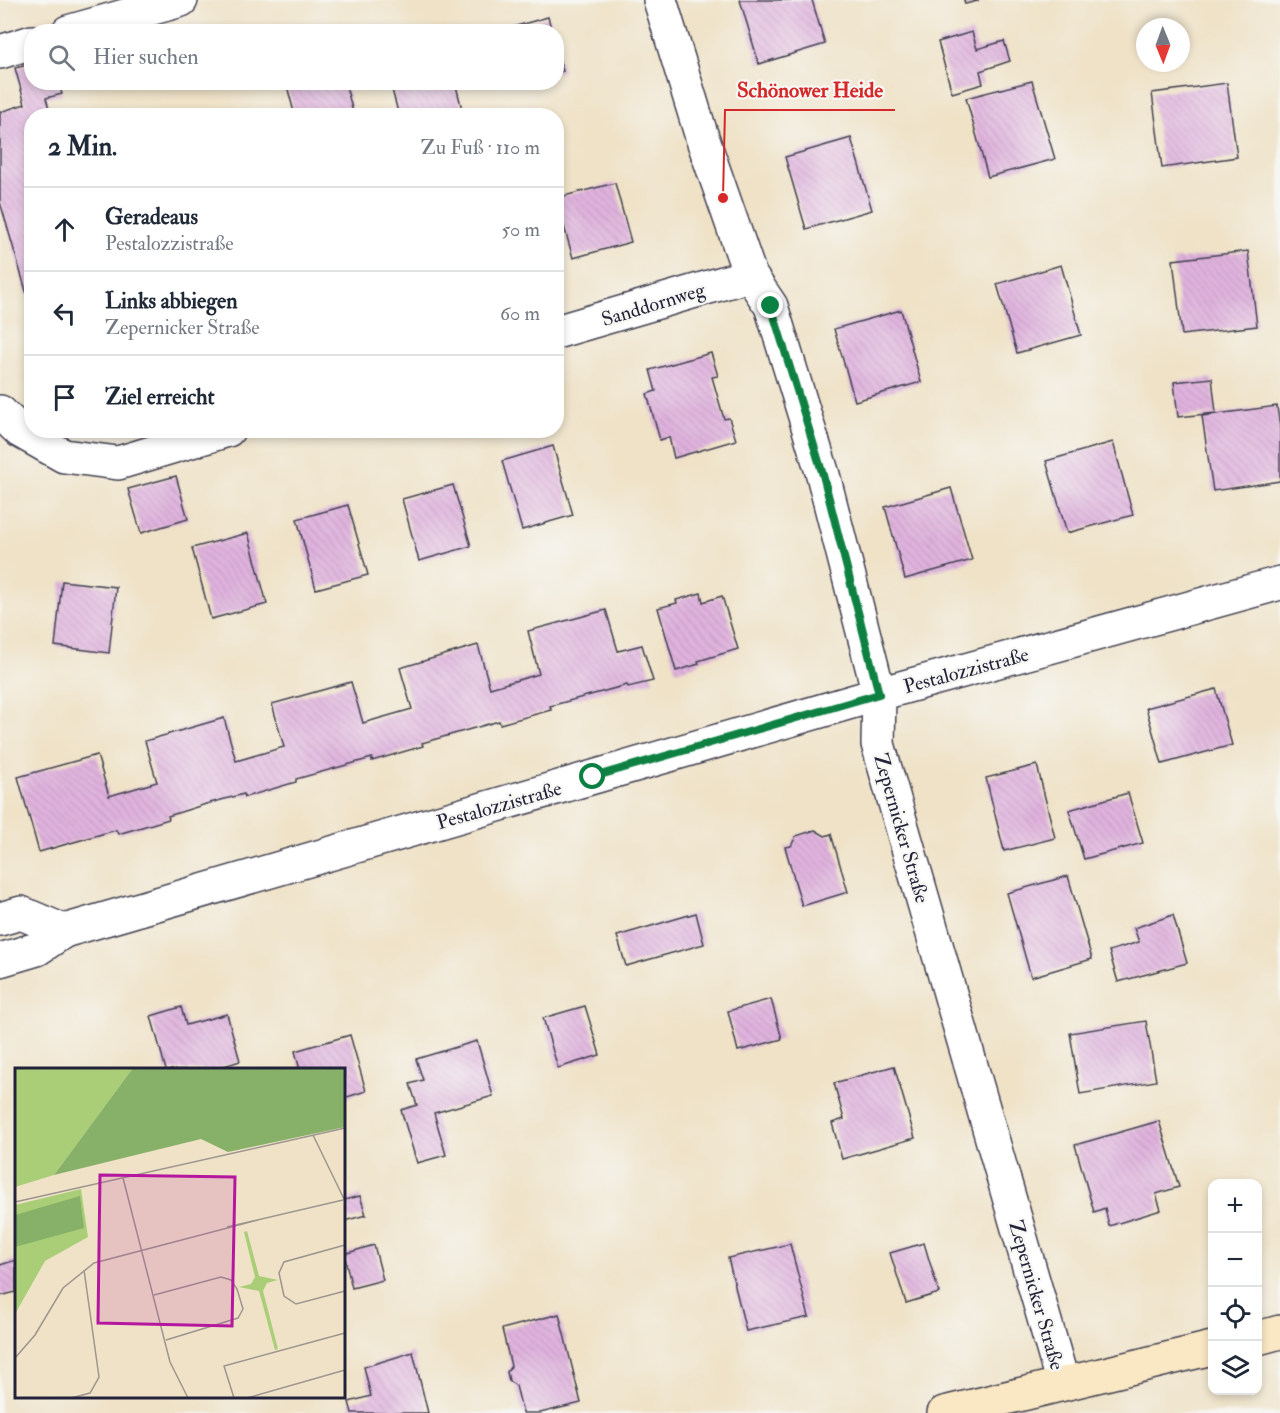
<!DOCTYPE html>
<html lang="de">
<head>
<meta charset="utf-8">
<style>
	:root { --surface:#fff; --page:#f6f6f7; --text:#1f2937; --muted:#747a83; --line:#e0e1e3 }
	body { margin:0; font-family:"IM FELL Double Pica",serif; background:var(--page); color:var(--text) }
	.controls { position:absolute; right:18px; bottom:18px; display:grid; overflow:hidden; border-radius:12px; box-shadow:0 3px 9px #0003 }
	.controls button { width:54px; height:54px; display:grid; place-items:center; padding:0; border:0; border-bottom:2px solid var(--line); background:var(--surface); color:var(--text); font:30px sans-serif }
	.compass { position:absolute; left:1136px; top:18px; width:54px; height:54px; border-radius:50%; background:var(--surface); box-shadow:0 3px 9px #0003; rotate:179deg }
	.stop { position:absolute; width:18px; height:18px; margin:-14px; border:4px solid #0b8043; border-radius:50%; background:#fff }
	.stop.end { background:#0b8043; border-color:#fff; box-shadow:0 2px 6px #0008 }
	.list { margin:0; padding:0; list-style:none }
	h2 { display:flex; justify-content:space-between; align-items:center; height:78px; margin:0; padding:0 24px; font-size:26px }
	h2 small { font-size:20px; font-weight:400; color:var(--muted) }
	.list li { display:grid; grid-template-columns:39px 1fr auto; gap:18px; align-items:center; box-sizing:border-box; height:84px; padding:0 24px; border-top:2px solid var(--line) }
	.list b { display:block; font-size:22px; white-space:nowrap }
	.list p { margin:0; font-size:20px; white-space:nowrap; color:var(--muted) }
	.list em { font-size:20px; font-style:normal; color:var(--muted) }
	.icon { flex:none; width:33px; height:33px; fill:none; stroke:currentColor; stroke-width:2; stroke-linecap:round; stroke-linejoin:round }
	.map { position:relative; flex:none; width:1280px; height:1413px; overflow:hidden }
	.search { position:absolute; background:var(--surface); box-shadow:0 3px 9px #0003; left:24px; top:24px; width:540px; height:66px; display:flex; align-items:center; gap:15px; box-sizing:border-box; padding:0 21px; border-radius:24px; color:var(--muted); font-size:22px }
	.panel { position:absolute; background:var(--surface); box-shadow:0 3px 9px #0003; left:24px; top:108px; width:540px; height:330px; border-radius:24px }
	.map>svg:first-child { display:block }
	.building { fill:url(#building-back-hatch) }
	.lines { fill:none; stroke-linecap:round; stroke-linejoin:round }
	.minor-casing { stroke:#413f50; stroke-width:36 }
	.secondary-casing { stroke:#413f50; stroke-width:36 }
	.minor { stroke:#fff; stroke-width:33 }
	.secondary { stroke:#fae7c3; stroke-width:33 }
	.route { stroke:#0b8043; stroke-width:8 }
	.labels { text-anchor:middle; stroke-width:4.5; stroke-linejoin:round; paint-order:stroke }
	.street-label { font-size:20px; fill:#22223b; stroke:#f6f6f2 }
	.inset-road { fill:none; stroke:#9d958f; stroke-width:1.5 }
	.view { fill:#b5179e; fill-opacity:0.15; stroke:#b5179e; stroke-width:3 }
	.inset-edge { fill:none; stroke:#22223b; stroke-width:3 }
	.leader { fill:none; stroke:#d62828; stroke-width:2 }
	.callout-dot { fill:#d62828; stroke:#f6f6f2; stroke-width:2 }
	.callout-label { font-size:21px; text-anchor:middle; font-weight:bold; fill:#d62828; stroke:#f6f6f2; stroke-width:4.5; stroke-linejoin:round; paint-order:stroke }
</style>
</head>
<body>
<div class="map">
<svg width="1280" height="1413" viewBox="0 0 1280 1413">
	<defs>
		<pattern id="building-back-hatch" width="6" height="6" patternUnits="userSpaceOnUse" patternTransform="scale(1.5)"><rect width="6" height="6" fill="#e0b3de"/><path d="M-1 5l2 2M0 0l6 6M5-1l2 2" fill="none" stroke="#c09abf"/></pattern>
	</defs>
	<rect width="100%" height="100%" fill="#f6f6f2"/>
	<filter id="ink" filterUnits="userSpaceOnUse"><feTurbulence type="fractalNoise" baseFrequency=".0167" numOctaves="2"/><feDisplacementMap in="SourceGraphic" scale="12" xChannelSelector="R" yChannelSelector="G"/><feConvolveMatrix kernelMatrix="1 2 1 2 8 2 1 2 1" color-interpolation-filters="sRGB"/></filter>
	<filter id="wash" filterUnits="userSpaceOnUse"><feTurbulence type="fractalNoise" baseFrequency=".008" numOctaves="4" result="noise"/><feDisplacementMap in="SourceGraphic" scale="24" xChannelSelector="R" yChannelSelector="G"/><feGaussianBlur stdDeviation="1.35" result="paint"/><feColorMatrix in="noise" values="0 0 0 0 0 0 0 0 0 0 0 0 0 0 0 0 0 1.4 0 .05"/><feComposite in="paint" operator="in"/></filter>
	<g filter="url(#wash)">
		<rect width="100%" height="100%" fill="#efe2c7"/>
		<g id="blocks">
			<g class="building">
				<path d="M 740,0 L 812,0 L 825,44 L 759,64 Z"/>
				<path d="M 964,0 L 978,0 L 978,1 L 965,4 Z"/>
				<path d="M 548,17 L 552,32 L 498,32 L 498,31 Z"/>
				<path d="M 972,32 L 977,49 L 1004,41 L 1010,61 L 980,71 L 983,84 L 952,93 L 938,42 Z"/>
				<path d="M 556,50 L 563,71 L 556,73 Z"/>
				<path d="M 32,64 L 32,82 L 58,82 L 62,94 L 46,98 L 51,116 L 32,116 L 31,308 L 0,202 L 0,112 L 25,104 L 15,68 Z"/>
				<path d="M 1032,81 L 1055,159 L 988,177 L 966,98 Z"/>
				<path d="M 299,82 L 345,82 L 354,116 L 295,116 L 287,86 Z"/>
				<path d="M 390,82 L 455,82 L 463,113 L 453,116 L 399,116 Z"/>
				<path d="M 1227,83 L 1237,157 L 1162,168 L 1152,93 Z"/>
				<path d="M 851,138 L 872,210 L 806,229 L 785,157 Z"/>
				<path d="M 615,183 L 631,242 L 573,258 L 556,198 Z"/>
				<path d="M 1248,251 L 1257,326 L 1182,335 L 1173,260 Z"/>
				<path d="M 1061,265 L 1081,335 L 1017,353 L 997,284 Z"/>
				<path d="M 901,310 L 921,382 L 855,401 L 834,329 Z"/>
				<path d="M 711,353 L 718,376 L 712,377 L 724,419 L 729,418 L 736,440 L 674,458 L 669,437 L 660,440 L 647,394 L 656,391 L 650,370 Z"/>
				<path d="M 1212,378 L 1216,413 L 1178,417 L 1174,382 Z"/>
				<path d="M 1277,406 L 1280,429 L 1280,481 L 1213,491 L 1202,416 Z"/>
				<path d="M 1113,442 L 1133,515 L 1067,533 L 1046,461 Z"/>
				<path d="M 553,446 L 573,515 L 522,530 L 502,461 Z"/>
				<path d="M 176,476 L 188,519 L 141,533 L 128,489 Z"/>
				<path d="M 453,485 L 471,546 L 419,561 L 402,499 Z"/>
				<path d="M 951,488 L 972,560 L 905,579 L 885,507 Z"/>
				<path d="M 348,505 L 368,575 L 316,589 L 297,519 Z"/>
				<path d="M 248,533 L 267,604 L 211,619 L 192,548 Z"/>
				<path d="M 62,581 L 116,587 L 109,653 L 55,646 Z"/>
				<path d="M 701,593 L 703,602 L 722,596 L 738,649 L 698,661 L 699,664 L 676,671 L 658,608 L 677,603 L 676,600 Z"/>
				<path d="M 606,610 L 618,651 L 642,645 L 653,681 L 628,687 L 627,685 L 550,706 L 551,710 L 500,724 L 499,721 L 422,743 L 423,746 L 372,761 L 372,758 L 296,779 L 296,782 L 245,797 L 244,794 L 206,804 L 168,816 L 169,819 L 118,834 L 116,830 L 39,852 L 18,777 L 97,755 L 109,796 L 157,782 L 145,741 L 224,718 L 236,761 L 284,747 L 272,704 L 351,682 L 363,723 L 412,709 L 400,668 L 478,645 L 490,688 L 539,674 L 528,631 Z"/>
				<path d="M 1216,689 L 1232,745 L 1162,764 L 1146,708 Z"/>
				<path d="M 1037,765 L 1055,838 L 1004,851 L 986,778 Z"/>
				<path d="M 1128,793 L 1143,843 L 1084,859 L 1069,810 Z"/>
				<path d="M 815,830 L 825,836 L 831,834 L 848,892 L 802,906 L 785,847 L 791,846 L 796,836 Z"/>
				<path d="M 1068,876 L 1092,959 L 1031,977 L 1007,893 Z"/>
				<path d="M 696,913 L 704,944 L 626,966 L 617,936 Z"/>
				<path d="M 1173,915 L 1187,963 L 1118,982 L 1109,951 L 1139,942 L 1134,928 Z"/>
				<path d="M 771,999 L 782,1039 L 738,1051 L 728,1011 Z"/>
				<path d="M 585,1006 L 600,1055 L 558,1068 L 543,1018 Z"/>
				<path d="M 181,1007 L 186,1025 L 227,1014 L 240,1061 L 212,1070 L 166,1070 L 151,1016 Z"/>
				<path d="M 1146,1021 L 1156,1081 L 1080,1094 L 1070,1033 Z"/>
				<path d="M 350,1035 L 366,1091 L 344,1098 L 344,1070 L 300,1070 L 295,1051 Z"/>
				<path d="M 477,1041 L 493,1096 L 434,1113 L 446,1155 L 417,1163 L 401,1110 L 417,1105 L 410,1084 L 423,1080 L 416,1059 Z"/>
				<path d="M 894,1066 L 915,1138 L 842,1159 L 832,1123 L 844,1119 L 834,1083 Z"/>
				<path d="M 1159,1121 L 1179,1187 L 1156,1194 L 1161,1210 L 1109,1226 L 1105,1208 L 1094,1212 L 1075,1145 Z"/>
				<path d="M 360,1196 L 366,1215 L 344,1221 L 344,1200 Z"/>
				<path d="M 924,1243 L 939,1293 L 906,1303 L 890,1253 Z"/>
				<path d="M 790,1244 L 809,1317 L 746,1331 L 728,1258 Z"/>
				<path d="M 374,1245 L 383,1280 L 352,1288 L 344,1254 Z"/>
				<path d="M 16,1260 L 16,1292 L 0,1296 L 0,1265 Z"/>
				<path d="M 559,1314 L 581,1403 L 540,1413 L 523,1413 L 516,1386 L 509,1381 L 507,1372 L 511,1366 L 502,1329 Z"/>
				<path d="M 413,1352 L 428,1413 L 352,1413 L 349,1402 L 371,1396 L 364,1367 Z"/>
			</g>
		</g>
	</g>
	<g filter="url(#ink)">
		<use href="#blocks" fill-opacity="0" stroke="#413f50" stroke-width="1.5"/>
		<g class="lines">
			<g class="minor-casing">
				<g id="minor">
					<path d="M 660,0 L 701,134 L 750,275 L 771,306 L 823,475 L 879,694 L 878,744 L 1063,1384"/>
					<path d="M 68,32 L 181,0"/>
					<path d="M 0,52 L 32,42"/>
					<path d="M 556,332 L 750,275"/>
					<path d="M 0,412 L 20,431 L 64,456 L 118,463 L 228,430"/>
					<path d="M 0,919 L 21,913 L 64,931"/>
					<path d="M 0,960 L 37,949 L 64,931 L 879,694 L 1280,583"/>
				</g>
			</g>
			<g class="secondary-casing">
				<g id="secondary">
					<path d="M 1258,1338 L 1280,1332"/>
					<path d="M 944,1413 L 1212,1348"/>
				</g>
			</g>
			<use href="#minor" class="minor"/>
			<use href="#secondary" class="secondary"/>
		</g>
	</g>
	<g class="lines" filter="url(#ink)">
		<path class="route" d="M 593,777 L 879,694 L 823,475 L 771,306"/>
	</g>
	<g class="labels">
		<g class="street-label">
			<text transform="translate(653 304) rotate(-17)" y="7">Sanddornweg</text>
			<text transform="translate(966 670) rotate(-15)" y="7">Pestalozzistraße</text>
			<text transform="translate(499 805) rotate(-16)" y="7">Pestalozzistraße</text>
			<text transform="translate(902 828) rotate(74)" y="7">Zepernicker Straße</text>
			<text transform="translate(1037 1295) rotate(74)" y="7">Zepernicker Straße</text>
		</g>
	</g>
	<g transform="translate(15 1068)">
		<rect width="330" height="330" fill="#efe2c7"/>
		<path d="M 0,0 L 118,0 L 39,107 L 0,119 ZM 66,121 L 73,169 L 30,193 L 0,246 L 0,137 Z" fill="#aace77"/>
		<path d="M 118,0 L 330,0 L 330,59 L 213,84 L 186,71 L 39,107 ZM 65,128 L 69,160 L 0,179 L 0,147 Z" fill="#87b168"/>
		<path d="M 232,163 L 244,208 L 263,212 L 252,215 L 248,223 L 263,281 L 260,282 L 244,223 L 224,219 L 236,216 L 240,209 L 229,164 Z" fill="#aace77"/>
		<path class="inset-road" d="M 298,67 L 330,133M 108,110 L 155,294 L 173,330M 0,134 L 330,60M 212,159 L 328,132M 330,177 L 269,194 L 264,205 L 269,228 L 281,236 L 330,223M 139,227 L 206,209 L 216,212 L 222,221 L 228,241 L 223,250 L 151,272M 0,290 L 20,267 L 48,220 L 79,195 L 243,152M 56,330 L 75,325 L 84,309 L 69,202M 219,330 L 209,298 L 330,265M 232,330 L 330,302"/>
		<path class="view" d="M 85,107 L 220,109 L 217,258 L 83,255 Z"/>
		<rect width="330" height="330" class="inset-edge"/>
	</g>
	<path class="leader" d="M723 198L725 110H895"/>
	<circle class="callout-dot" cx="723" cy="198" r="6"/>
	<g class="callout-label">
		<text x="810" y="97">Schönower Heide</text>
	</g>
</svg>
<div class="controls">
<button>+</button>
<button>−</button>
<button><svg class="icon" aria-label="locate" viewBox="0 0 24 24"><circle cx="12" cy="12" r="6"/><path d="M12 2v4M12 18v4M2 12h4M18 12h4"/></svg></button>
<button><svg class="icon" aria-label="layers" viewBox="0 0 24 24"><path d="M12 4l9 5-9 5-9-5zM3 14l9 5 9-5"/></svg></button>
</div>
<svg class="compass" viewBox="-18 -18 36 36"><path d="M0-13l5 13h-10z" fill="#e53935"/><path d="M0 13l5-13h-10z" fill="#747a83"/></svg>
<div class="stop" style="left:593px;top:777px"></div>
<div class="stop end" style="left:771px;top:306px"></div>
<div class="search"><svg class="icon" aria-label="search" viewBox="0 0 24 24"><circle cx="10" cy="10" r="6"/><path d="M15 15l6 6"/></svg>Hier suchen</div>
<section class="panel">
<h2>2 Min.<small>Zu Fuß · 110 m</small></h2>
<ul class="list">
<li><svg class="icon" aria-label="ahead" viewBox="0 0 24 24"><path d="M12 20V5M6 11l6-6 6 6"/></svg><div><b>Geradeaus</b><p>Pestalozzistraße</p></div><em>50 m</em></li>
<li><svg class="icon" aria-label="left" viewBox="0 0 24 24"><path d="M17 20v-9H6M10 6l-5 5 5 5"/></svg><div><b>Links abbiegen</b><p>Zepernicker Straße</p></div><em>60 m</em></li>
<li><svg class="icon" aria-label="arrive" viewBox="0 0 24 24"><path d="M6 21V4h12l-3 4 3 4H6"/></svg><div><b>Ziel erreicht</b></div></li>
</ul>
</section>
</div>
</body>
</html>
